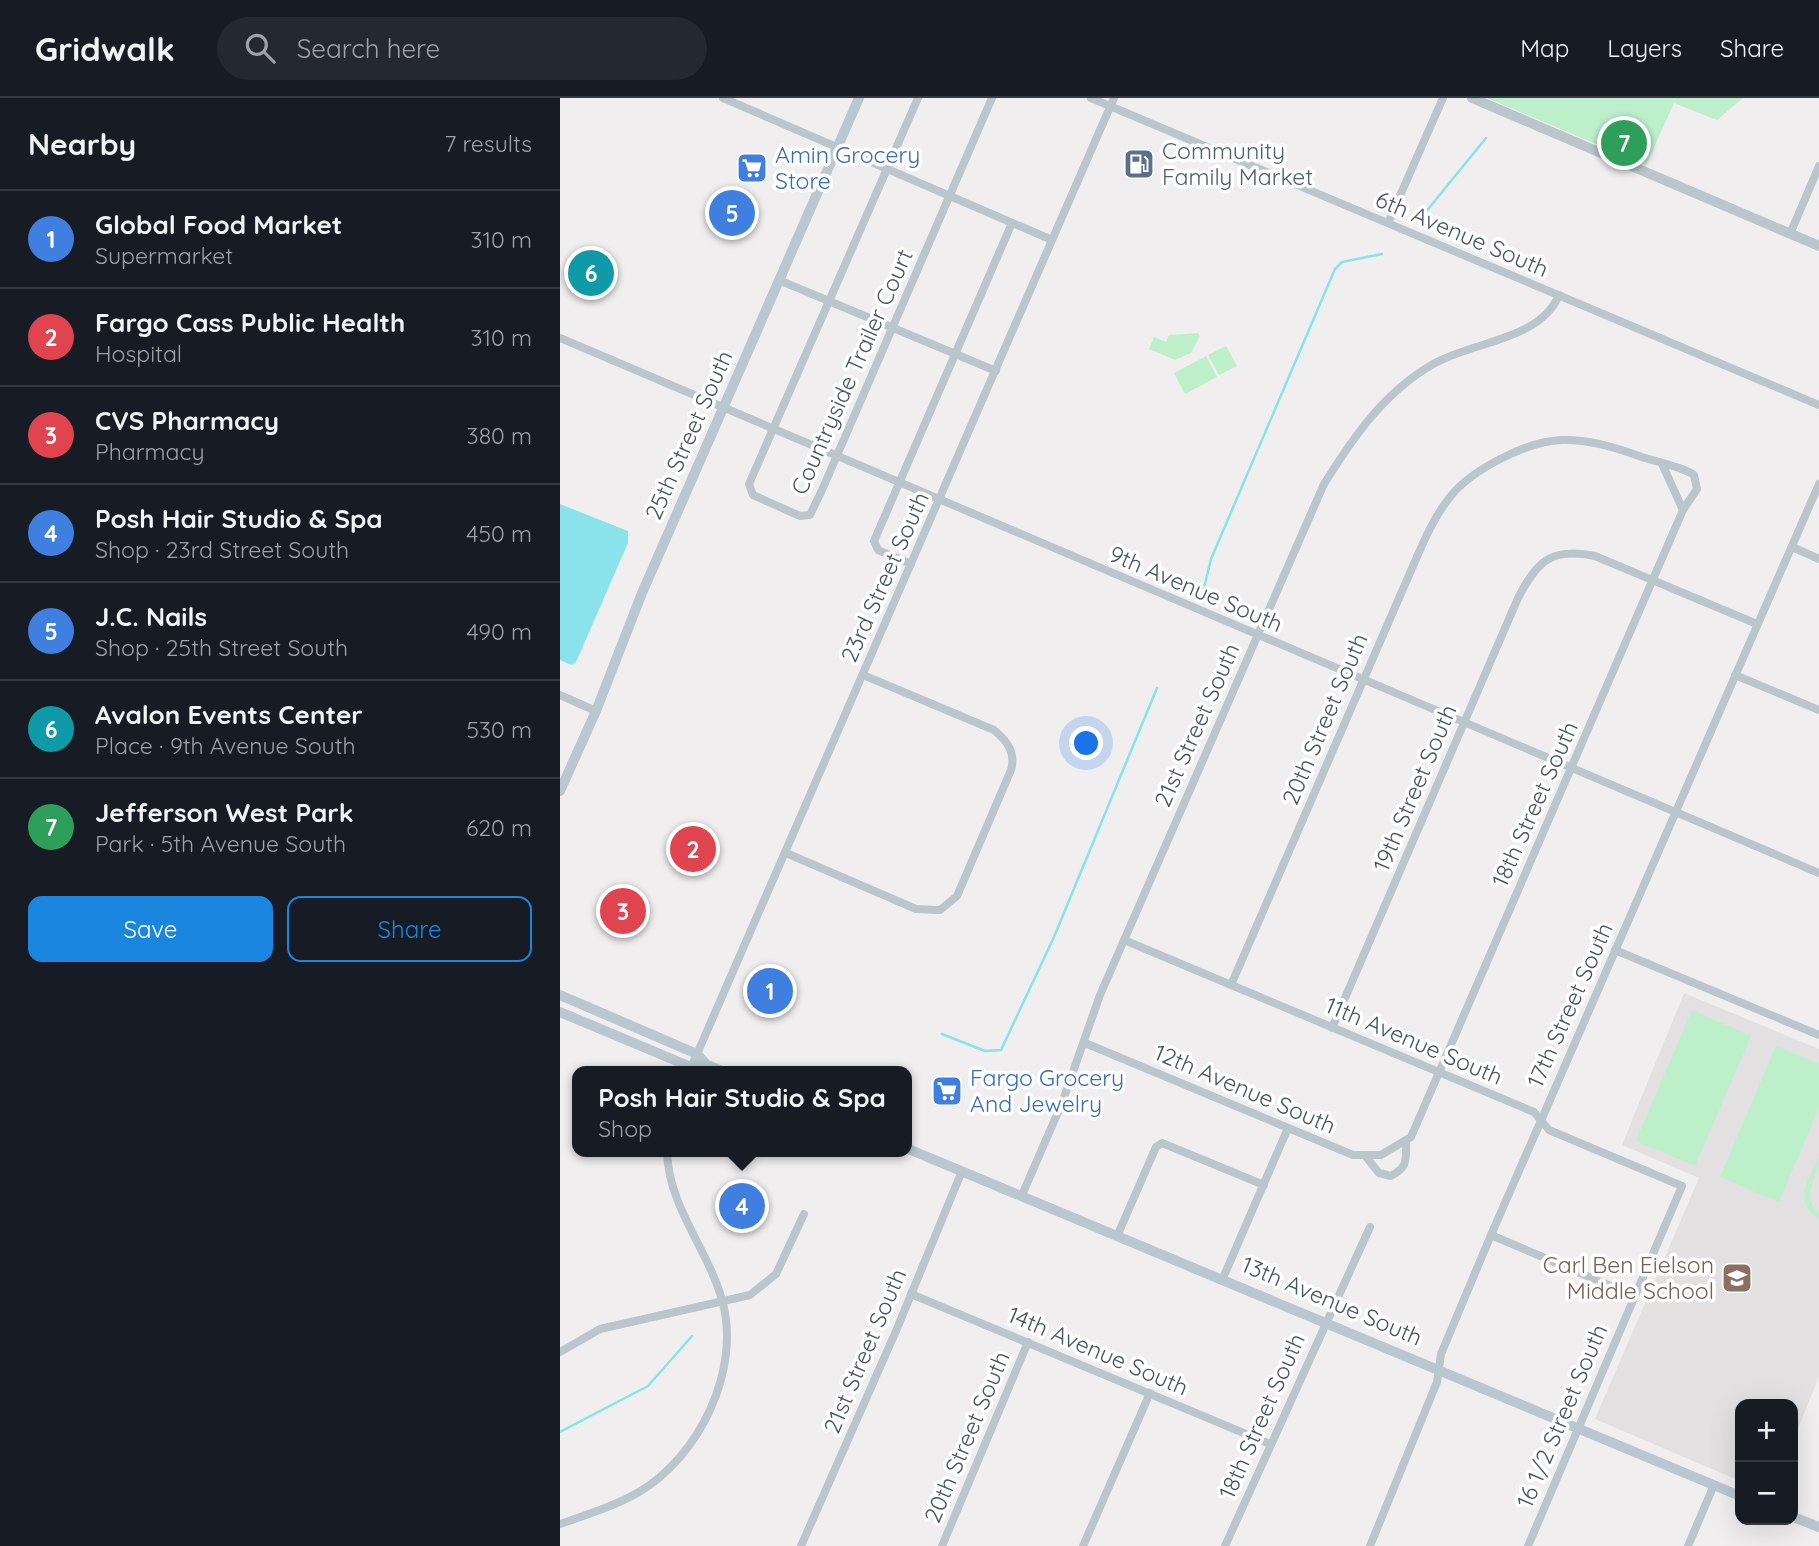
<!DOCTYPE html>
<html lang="en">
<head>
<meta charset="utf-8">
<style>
	:root { --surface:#171b24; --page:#242831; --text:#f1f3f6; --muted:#9ea1a6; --line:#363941; --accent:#1a86e0 }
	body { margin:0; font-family:Quicksand,sans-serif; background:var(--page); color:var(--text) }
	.controls { position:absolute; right:21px; bottom:21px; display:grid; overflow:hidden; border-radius:14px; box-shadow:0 7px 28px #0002 }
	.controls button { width:63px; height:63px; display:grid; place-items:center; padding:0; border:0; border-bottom:2px solid var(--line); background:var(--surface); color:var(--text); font:35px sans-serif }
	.you { position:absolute; left:527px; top:646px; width:24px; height:24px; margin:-18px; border:5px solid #fff; border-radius:50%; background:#1a73e8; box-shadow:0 0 0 10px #1a73e833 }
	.badge { display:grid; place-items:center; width:46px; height:46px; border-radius:50%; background:var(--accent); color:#fff; font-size:23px; font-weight:700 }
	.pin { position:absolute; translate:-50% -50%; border:4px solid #fff; box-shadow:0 2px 7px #0006 }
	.popup { position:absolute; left:12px; top:968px; width:340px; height:91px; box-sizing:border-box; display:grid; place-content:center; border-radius:14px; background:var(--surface); filter:drop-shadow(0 2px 5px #0005); font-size:23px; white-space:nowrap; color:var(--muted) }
	.popup b { font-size:26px; color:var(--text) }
	.popup::after { content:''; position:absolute; left:50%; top:100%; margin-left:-14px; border:14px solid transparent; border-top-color:var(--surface) }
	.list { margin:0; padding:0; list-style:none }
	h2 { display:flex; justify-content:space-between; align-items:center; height:91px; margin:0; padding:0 28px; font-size:30px }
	h2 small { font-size:23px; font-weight:400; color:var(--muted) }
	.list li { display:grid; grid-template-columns:46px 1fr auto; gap:21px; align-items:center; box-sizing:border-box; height:98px; padding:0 28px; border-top:2px solid var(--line) }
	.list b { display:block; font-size:26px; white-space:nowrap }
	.list p { margin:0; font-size:23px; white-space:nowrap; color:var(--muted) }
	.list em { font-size:23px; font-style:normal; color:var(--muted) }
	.actions { display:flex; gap:14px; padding:21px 28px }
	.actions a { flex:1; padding:16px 0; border:2px solid var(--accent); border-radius:14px; text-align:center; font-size:24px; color:var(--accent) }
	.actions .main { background:var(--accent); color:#fff }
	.icon { flex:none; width:38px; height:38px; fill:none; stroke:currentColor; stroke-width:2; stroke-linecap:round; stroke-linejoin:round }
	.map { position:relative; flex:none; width:1259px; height:1448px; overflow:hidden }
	header { display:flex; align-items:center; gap:42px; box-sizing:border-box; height:98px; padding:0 35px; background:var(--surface); border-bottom:2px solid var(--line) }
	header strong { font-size:33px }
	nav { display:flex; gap:38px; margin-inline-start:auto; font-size:24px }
	.search { width:490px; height:63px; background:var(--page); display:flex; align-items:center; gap:18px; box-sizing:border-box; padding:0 24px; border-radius:38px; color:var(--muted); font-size:26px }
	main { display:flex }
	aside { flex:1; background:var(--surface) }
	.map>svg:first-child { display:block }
	.education { fill:#e2e0e1 }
	.green { fill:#bdefcb }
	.water { fill:#8ae2eb }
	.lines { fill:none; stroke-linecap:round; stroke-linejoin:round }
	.stream { stroke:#8ae2eb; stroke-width:2.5 }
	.minor { stroke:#bac5cc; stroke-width:8 }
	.tertiary { stroke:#bac5cc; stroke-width:10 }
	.secondary { stroke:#bac7d0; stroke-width:10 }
	.labels { text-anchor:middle; stroke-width:7; stroke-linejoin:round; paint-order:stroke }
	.service-label { font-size:23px; fill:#4e5e75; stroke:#fff; text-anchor:start }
	.shop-label { font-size:23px; fill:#366cbe; stroke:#fff; text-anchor:start }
	.street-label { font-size:23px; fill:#47545c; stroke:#fff }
	.education-label { font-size:23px; fill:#785e54; stroke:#fff; text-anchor:end }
</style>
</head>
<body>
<header>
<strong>Gridwalk</strong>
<div class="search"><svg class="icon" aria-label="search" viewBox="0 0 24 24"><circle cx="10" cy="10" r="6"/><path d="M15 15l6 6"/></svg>Search here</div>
<nav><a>Map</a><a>Layers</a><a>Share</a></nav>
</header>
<main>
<aside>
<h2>Nearby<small>7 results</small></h2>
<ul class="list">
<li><span class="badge" style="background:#3f7fe0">1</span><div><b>Global Food Market</b><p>Supermarket</p></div><em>310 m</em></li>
<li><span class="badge" style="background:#e0444e">2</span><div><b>Fargo Cass Public Health</b><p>Hospital</p></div><em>310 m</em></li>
<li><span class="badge" style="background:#e0444e">3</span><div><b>CVS Pharmacy</b><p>Pharmacy</p></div><em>380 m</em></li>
<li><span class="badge" style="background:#3f7fe0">4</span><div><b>Posh Hair Studio &amp; Spa</b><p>Shop · 23rd Street South</p></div><em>450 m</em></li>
<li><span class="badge" style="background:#3f7fe0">5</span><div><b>J.C. Nails</b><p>Shop · 25th Street South</p></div><em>490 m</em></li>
<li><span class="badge" style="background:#0f9aa8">6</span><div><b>Avalon Events Center</b><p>Place · 9th Avenue South</p></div><em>530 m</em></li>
<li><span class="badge" style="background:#2e9e5b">7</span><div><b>Jefferson West Park</b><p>Park · 5th Avenue South</p></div><em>620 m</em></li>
</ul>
<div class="actions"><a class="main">Save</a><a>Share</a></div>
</aside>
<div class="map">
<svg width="1259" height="1448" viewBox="0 0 1259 1448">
	<rect width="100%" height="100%" fill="#f1eeef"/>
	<path class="education" d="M 1124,895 L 1259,951 L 1259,1278 L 1233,1343 L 1233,1306 L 1180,1306 L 1180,1383 L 1035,1321 L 1139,1080 L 1062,1047 Z"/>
	<g class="green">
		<path d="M 927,0 L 1183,0 L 1157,22 L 1114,5 L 1086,67 Z"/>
		<path d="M 638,235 L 640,238 L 631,255 L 615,262 L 589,251 L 594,239 L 606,244 L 609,237 Z"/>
		<path d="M 666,248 L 677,268 L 659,277 L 648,257 Z"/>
		<path d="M 646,258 L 657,279 L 625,296 L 614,275 Z"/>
		<path d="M 1132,912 L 1191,938 L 1135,1068 L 1076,1043 Z"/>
		<path d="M 1216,948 L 1259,966 L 1259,1010 L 1219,1104 L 1160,1079 Z"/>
		<path d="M 1259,1059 C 1259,1080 1239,1098 1259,1115 L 1259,1122 C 1233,1101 1247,1085 1259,1059 Z"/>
	</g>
	<path class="water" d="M 0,406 L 68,433 L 68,445 L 16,564 L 11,567 L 0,562 Z"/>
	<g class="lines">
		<g class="stream">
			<path d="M 865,115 L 926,40"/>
			<path d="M 643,494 L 651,461 L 775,171 L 782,164 L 822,156"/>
			<path d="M 382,936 L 425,953 L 441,952 L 494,839 L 597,590"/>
			<path d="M 0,1334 L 88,1288 L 132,1238"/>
		</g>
		<g class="minor">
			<path d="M 163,0 L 492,142"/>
			<path d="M 358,0 L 189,386 L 193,397 L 240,418 L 250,417 L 262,392 L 432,0"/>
			<path d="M 531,0 L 1259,307"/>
			<path d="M 828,125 L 883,0"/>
			<path d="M 1230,136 L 1259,68"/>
			<path d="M 221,183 L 436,273"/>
			<path d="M 0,240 L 1259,775"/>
			<path d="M 1232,449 L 1259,461"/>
			<path d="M 351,466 L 318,452 L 314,443 L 452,125"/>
			<path d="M 1175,577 L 1259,612"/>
			<path d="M 0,597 L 36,613"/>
			<path d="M 226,755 L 356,811 L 380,812 L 397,798 L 451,672 C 456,654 447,643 434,632 L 303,577"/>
			<path d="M 564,842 L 974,1014 L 989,1032 L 1122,1088 L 968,1448"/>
			<path d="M 1055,852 L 1259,937"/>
			<path d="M 671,887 L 846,484 C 859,455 870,424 890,399 C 911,372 967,343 1002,342 C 1028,341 1055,349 1079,358 C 1095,364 1121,368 1134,377 L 1137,391 L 1123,412"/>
			<path d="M 772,930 L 958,500 C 978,462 992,449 1035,458 L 1197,526"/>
			<path d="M 525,945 L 793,1057 L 821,1057 L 851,1039 L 1123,412 L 1103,368"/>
			<path d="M 130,972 L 554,0"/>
			<path d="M 807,1060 L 819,1075 L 831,1078 C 848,1069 846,1062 846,1044"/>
			<path d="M 462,1097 L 502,1005 L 540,897 L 764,386 C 794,338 825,293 875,265 C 915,243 980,242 999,197"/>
			<path d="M 558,1136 L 596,1049 L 602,1045 L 704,1087"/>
			<path d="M 931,1137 L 1074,1198"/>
			<path d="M 663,1180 L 728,1030"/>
			<path d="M 351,1196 L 710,1346"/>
			<path d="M 0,1254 L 40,1231 L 190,1197 L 216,1176 L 244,1116"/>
			<path d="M 0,1426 C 26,1417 55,1408 79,1394 C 139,1359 182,1271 162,1202 C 147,1149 109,1110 107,1054"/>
			<path d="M 241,1448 L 336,1233 L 402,1073"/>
			<path d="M 382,1448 L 468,1244"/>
			<path d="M 523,1448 L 590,1295"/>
			<path d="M 665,1448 L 810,1129"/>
			<path d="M 810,1448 L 877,1284 L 881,1256 L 931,1137 L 1259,386"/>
			<path d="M 1128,1448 L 1154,1387"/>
		</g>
		<path class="tertiary" d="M 912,0 L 1259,148"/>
		<g class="secondary">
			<path d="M 0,693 L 36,613 L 82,495 L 299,0"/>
			<path d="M 0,897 L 137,956 L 147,967 L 162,973"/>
			<path d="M 0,914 L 131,969 L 147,967"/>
			<path d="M 346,1050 L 1180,1398"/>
			<path d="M 1233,1419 L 1259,1429"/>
		</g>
	</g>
	<defs>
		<g id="fuel-square" transform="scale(1.575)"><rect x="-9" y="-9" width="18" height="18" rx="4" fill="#5c6f8a" stroke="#fff"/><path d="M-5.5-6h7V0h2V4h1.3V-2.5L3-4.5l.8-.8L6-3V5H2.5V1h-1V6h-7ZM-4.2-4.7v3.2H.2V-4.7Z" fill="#fff"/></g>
		<g id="supermarket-square" transform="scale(1.575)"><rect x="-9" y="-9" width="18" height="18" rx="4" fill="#3f7fe0" stroke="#fff"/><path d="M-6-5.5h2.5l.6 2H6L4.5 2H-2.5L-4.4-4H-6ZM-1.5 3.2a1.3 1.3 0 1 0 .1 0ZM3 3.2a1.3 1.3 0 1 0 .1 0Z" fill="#fff"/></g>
		<g id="school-square" transform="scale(1.575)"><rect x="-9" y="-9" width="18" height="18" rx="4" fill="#8d6e63" stroke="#fff"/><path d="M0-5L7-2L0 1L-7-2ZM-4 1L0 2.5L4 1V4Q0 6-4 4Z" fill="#fff"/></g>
	</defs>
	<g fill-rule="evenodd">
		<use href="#fuel-square" x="579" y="66"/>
		<use href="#supermarket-square" x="192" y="70"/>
		<use href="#supermarket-square" x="387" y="993"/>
		<use href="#school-square" x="1177" y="1180"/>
	</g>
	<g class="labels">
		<g class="service-label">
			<text x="602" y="61">Community<tspan x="602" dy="26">Family Market</tspan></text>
		</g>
		<g class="shop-label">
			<text x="215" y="65">Amin Grocery<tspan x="215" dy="26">Store</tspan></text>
			<text x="410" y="988">Fargo Grocery<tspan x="410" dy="26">And Jewelry</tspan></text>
		</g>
		<g class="street-label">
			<text transform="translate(902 136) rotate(23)" y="8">6th Avenue South</text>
			<text transform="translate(292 274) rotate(-66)" y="8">Countryside Trailer Court</text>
			<text transform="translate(129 337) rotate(-66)" y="8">25th Street South</text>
			<text transform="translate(325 479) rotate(-66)" y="8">23rd Street South</text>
			<text transform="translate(636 491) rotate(23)" y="8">9th Avenue South</text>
			<text transform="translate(765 621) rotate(-67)" y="8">20th Street South</text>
			<text transform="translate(637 627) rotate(-66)" y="8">21st Street South</text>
			<text transform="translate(855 690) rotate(-67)" y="8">19th Street South</text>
			<text transform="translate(975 706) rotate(-66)" y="8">18th Street South</text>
			<text transform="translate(1010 907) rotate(-66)" y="8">17th Street South</text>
			<text transform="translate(854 943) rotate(23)" y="8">11th Avenue South</text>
			<text transform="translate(685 991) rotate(23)" y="8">12th Avenue South</text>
			<text transform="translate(772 1203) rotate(23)" y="8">13th Avenue South</text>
			<text transform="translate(305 1253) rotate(-67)" y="8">21st Street South</text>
			<text transform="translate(538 1253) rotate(23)" y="8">14th Avenue South</text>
			<text transform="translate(702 1318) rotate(-66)" y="8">18th Street South</text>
			<text transform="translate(1002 1318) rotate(-67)" y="8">16 1/2 Street South</text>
			<text transform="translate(407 1339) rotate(-67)" y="8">20th Street South</text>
		</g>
		<g class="education-label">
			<text x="1154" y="1175">Carl Ben Eielson<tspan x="1154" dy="26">Middle School</tspan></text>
		</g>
	</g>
</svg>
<div class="controls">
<button>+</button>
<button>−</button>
</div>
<div class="you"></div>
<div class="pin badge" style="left:210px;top:893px;background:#3f7fe0">1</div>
<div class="pin badge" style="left:133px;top:751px;background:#e0444e">2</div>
<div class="pin badge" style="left:63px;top:813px;background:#e0444e">3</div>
<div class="pin badge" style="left:182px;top:1108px;background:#3f7fe0">4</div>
<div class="popup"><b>Posh Hair Studio &amp; Spa</b>Shop</div>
<div class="pin badge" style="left:172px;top:115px;background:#3f7fe0">5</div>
<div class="pin badge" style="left:31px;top:175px;background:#0f9aa8">6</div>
<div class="pin badge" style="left:1064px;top:45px;background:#2e9e5b">7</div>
</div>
</main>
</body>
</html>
